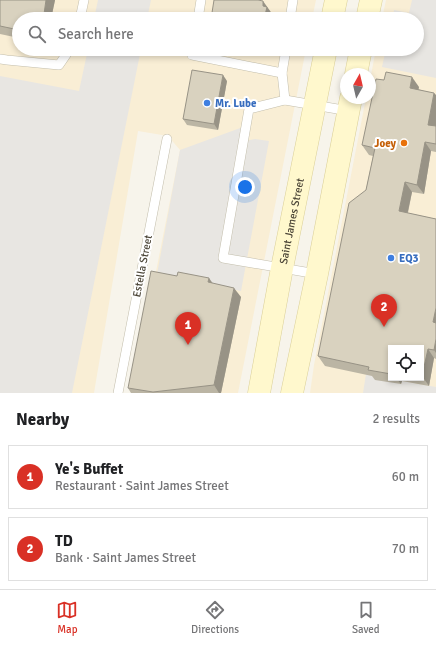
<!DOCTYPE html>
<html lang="en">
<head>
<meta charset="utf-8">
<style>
	:root { --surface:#fff; --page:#f6f6f6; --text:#202124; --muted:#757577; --line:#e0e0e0; --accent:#d93025 }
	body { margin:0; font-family:Signika,sans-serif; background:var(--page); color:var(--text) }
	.controls { position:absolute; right:12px; bottom:12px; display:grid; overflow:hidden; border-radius:0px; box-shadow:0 2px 6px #0003 }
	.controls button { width:36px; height:36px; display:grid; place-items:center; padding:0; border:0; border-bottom:1px solid var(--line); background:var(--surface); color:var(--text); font:20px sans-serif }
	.compass { position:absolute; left:340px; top:68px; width:36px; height:36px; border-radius:50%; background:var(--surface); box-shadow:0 2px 6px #0003; rotate:8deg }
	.you { position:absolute; left:245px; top:187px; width:14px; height:14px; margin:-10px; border:3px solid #fff; border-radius:50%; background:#1a73e8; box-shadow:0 0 0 6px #1a73e833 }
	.badge { display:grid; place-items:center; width:26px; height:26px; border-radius:50%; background:var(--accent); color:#fff; font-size:13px; font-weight:700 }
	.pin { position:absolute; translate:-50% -33px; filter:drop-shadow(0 1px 2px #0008) }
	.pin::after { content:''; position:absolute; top:21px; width:14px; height:12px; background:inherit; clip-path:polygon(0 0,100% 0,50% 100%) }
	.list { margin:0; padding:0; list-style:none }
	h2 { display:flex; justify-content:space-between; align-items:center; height:52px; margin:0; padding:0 16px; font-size:17px }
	h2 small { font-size:13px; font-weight:400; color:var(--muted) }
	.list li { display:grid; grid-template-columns:26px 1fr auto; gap:12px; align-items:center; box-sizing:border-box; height:64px; margin:0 8px 8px; padding:0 8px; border:1px solid var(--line); border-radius:0px }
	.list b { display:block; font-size:15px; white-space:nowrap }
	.list p { margin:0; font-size:13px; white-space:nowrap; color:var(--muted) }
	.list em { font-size:13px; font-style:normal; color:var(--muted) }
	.icon { flex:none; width:22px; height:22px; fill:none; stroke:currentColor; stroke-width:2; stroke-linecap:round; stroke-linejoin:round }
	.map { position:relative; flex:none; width:436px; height:393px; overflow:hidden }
	.search { position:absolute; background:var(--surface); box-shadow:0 2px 6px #0003; left:12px; right:12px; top:12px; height:44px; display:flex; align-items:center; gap:10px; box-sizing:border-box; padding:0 14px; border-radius:22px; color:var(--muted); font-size:15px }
	.sheet { height:196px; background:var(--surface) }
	nav { display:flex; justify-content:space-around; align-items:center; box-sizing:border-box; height:56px; border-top:1px solid var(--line); background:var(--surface); font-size:11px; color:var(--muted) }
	nav a { display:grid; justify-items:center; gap:2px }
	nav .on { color:var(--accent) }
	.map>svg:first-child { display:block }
	.commercial { fill:#f9eed5; fill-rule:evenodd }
	.parking { fill:#e8e6e2 }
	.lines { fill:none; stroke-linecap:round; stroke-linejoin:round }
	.lane-casing { stroke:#c3beac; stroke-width:10 }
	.secondary-casing { stroke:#dacf97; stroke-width:23 }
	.lane { stroke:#fff; stroke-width:9 }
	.secondary { stroke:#fff8cd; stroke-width:22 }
	.wall { fill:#bbb5a4; fill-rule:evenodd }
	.shaded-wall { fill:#989386 }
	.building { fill:#d9d2bf; stroke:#989386 }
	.shop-dot { fill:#3f7fe0; stroke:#fff; stroke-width:1.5 }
	.food-dot { fill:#e8710a; stroke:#fff; stroke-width:1.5 }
	.labels { text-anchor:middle; stroke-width:4; stroke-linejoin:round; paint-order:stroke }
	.shop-label { font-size:11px; font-weight:bold; fill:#366cbe; stroke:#fff; text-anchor:start }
	.food-label { font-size:11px; font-weight:bold; fill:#c56008; stroke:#fff; text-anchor:end }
	.street-label { font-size:11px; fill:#4c4638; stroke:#fff }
</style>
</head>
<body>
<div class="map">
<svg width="436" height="393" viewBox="0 0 436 393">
	<rect width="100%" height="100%" fill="#f7f4eb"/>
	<g class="commercial">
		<path d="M 0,0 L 316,0 L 312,19 L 19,19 L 19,49 L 306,49 L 238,393 L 132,393 L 180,150 L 168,136 L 138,131 L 94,393 L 0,393 Z"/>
		<path d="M 386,0 L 436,0 L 436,393 L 310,393 L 314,365 L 366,98 L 370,98 L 370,80 L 376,49 L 417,49 L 417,19 L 382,19 ZM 391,348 L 421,348 L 421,378 L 391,378 Z"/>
	</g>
	<g class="parking">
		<path d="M 98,0 L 151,0 L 147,19 L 94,19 Z"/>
		<path d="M 412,0 L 436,0 L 436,78 L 382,67 L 386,49 L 417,49 L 417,19 L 393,19 L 394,10 L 409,13 Z"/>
		<path d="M 88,49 L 141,49 L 72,393 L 0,393 L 0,76 L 79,91 Z"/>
		<path d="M 243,127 L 245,141 L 255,139 L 269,141 L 241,291 L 157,274 L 180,150 Z"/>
		<path d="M 366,374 L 401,384 L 402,381 L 436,387 L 436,393 L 363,393 Z"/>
	</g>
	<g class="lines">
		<g class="lane-casing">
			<g id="lane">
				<path d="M 80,19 L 84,0"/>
				<path d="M 198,19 L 201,0"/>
				<path d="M 290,19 L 293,0"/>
				<path d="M 193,49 L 192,55 L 282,73 L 286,49"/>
				<path d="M 0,59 L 7,60 L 59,65 L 70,49"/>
				<path d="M 282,73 L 285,100"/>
				<path d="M 317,274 L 223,258 L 249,109 L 285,100 L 349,111"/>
				<path d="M 118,393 L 167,139"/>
			</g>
		</g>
		<g class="secondary-casing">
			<g id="secondary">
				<path d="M 332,19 L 336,0"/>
				<path d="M 367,19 L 371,0"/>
				<path d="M 356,74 L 361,49"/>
				<path id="s1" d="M 259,393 L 282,268 L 326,49"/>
				<path d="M 292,393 L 317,274 L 351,98"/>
			</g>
		</g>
		<use href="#lane" class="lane"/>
		<use href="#secondary" class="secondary"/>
	</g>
	<g class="wall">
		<path d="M 0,0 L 55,0 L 51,19 L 19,19 L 19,38 L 0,34 Z"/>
		<path d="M 227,81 L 218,130 L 187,125 L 183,119 Z"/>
		<path d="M 419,87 L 418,89 L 436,95 L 436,152 L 431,151 L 424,194 L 412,192 L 408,213 L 436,219 L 436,359 L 434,358 L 429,386 L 402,381 L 401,384 L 375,380 L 372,376 L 325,366 L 318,356 L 366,190 L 373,156 L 369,155 L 362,145 ZM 391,348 L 421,348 L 421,378 L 391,378 Z"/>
		<path d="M 212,283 L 241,297 L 221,393 L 131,393 L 128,388 Z"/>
	</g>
	<g class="shaded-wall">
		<path d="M 46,0 L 55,0 L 51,19 L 47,19 L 44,14 Z"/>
		<path d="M 263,1 L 273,15 L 272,19 L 264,19 L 263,6 Z"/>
		<path d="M 223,75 L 227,81 L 218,130 L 214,124 Z"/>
		<path d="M 412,77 L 419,87 L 417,97 L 410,88 Z"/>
		<path d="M 434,93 L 436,95 L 436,129 L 428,125 Z"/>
		<path d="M 425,142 L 431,151 L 424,194 L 417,185 Z"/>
		<path d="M 405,182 L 412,192 L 406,220 L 399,211 Z"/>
		<path d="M 209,278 L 216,288 L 208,282 Z"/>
		<path d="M 234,288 L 241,297 L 221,393 L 219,393 L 214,385 Z"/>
		<path d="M 436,308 L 436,327 L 433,322 Z"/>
		<path d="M 436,339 L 436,353 L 434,350 Z"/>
		<path d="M 428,349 L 434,358 L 429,386 L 422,376 Z"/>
		<path d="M 396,378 L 400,378 L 402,381 L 401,384 Z"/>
	</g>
	<g class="building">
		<path d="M 0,0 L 46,0 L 44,14 L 37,19 L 19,19 L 19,30 L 0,26 Z"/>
		<path d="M 214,0 L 258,0 L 263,1 L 263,6 L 267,7 L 264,19 L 211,19 Z"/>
		<path d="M 192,70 L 223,75 L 214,124 L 183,119 Z"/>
		<path d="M 386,72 L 412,77 L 410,88 L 434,93 L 428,125 L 436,126 L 436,144 L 425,142 L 417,185 L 405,182 L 399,211 L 436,219 L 436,308 L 433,322 L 436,323 L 436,339 L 434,350 L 428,349 L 422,376 L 421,376 L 421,348 L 391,348 L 391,374 L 368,370 L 369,367 L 318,356 L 349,203 L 366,190 L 375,148 L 362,145 L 376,79 L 384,80 Z"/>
		<path d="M 151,271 L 177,276 L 178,272 L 209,278 L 208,282 L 234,288 L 214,385 L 153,392 L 128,388 Z"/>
	</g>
	<g class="shop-dot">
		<circle cx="207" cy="103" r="4"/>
		<circle cx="391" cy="258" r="4"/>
	</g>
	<circle class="food-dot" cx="404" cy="143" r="4"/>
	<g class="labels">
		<g class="shop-label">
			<text x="215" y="107">Mr. Lube</text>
			<text x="399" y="262">EQ3</text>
		</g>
		<g class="food-label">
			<text x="396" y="147">Joey</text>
		</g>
		<g class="street-label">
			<text dy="4" stroke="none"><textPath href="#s1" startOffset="175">Saint James Street</textPath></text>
			<text transform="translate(142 266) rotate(-79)" y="4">Estella Street</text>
		</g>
	</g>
</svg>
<div class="controls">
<button><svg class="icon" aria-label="locate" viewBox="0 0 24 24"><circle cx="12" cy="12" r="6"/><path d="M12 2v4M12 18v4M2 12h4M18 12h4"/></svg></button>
</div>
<svg class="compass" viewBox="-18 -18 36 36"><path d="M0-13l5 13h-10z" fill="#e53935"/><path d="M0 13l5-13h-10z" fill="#757577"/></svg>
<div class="you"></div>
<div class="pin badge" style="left:188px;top:345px">1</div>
<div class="pin badge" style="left:384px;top:327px">2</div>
<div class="search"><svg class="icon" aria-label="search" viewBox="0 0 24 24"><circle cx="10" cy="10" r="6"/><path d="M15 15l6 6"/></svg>Search here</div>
</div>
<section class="sheet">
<h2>Nearby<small>2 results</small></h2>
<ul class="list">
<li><span class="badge">1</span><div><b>Ye's Buffet</b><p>Restaurant · Saint James Street</p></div><em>60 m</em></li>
<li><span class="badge">2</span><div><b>TD</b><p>Bank · Saint James Street</p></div><em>70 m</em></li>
</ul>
</section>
<nav>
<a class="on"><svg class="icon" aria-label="map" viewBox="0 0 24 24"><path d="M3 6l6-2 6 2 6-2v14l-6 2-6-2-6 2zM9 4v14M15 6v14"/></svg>Map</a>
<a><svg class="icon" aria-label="directions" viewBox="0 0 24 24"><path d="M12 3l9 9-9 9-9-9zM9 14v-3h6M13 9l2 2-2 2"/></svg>Directions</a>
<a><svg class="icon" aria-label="saved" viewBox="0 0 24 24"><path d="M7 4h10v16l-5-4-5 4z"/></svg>Saved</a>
</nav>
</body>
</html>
